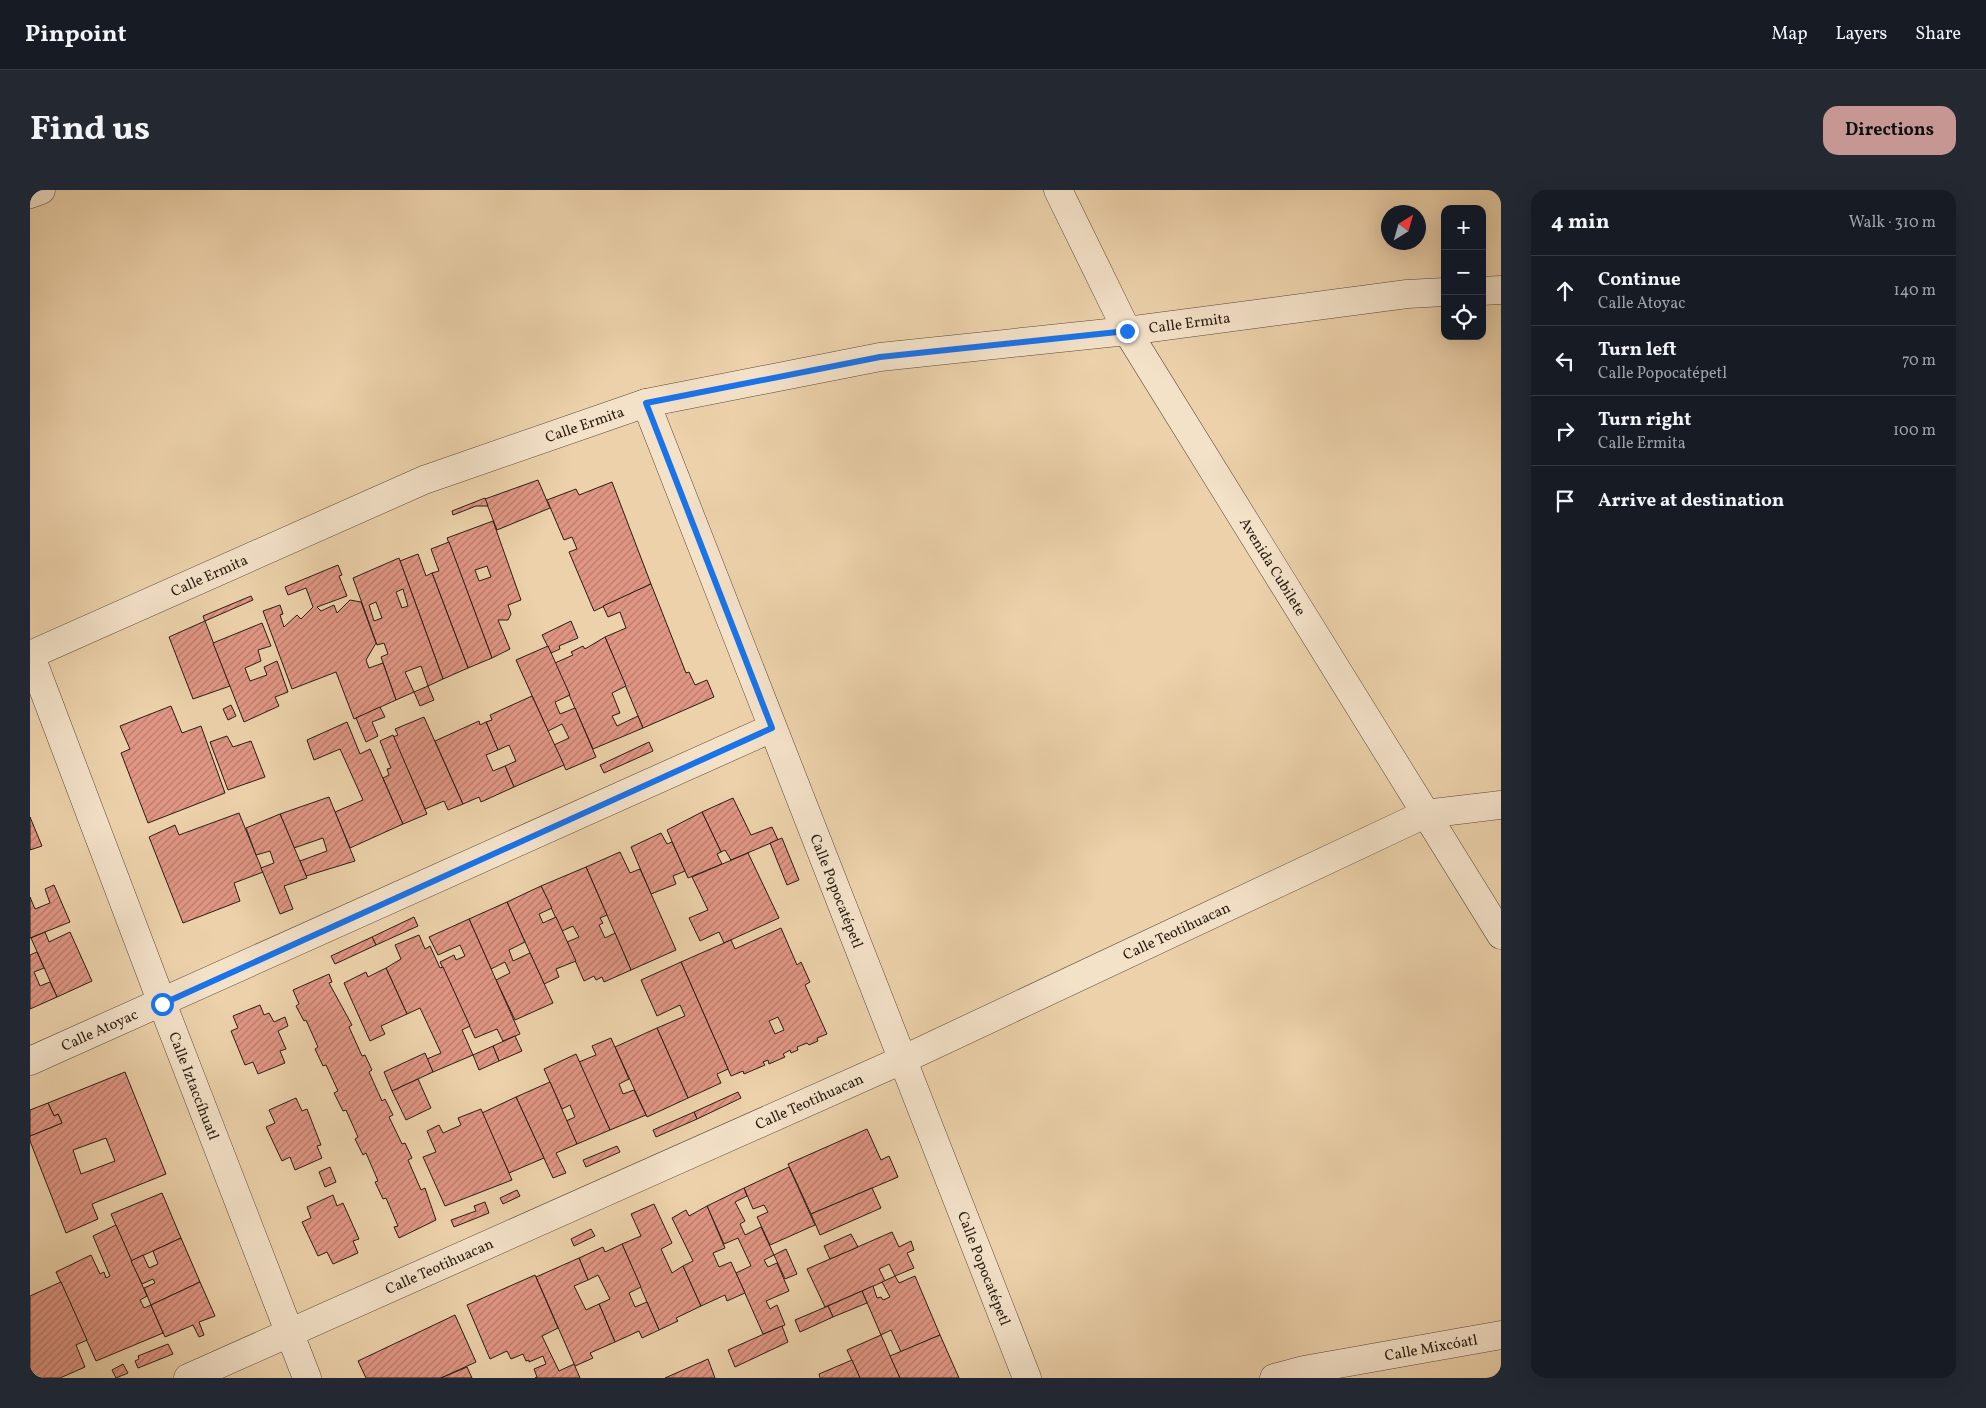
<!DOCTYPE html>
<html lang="en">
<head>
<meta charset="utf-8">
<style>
	:root { --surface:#171b24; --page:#242831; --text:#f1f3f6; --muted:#9ea1a6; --line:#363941; --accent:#c59692 }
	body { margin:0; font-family:Vollkorn,serif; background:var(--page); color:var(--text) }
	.controls { position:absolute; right:15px; top:15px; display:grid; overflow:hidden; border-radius:10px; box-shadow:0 5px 20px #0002 }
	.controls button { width:45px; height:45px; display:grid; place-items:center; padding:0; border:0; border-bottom:1px solid var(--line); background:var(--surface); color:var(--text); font:25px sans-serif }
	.compass { position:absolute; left:1351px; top:15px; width:45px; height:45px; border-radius:50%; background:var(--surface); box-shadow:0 5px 20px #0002; rotate:37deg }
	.stop { position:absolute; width:15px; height:15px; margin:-11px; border:4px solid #1a73e8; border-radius:50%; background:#fff }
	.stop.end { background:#1a73e8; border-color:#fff; box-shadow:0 1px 5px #0008 }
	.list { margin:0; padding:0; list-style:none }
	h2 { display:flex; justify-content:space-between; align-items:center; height:65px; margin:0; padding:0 20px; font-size:21px }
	h2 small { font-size:16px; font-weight:400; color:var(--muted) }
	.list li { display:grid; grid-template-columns:32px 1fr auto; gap:15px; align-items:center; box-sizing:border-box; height:70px; padding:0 20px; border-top:1px solid var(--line) }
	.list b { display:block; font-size:19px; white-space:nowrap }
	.list p { margin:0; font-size:16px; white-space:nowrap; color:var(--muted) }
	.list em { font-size:16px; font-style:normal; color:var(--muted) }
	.icon { flex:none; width:28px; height:28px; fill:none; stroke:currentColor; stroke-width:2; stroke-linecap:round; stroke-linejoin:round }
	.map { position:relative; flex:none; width:1471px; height:1188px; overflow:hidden; border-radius:15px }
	header { display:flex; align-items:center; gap:30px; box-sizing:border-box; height:70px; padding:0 25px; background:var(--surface); border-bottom:1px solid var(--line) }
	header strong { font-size:24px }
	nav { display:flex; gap:28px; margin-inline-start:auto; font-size:18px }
	.intro { display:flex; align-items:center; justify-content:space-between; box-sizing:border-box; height:120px; padding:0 30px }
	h1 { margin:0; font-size:35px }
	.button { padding:12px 22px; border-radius:15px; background:var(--accent); color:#111; font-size:18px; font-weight:700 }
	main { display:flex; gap:30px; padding:0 30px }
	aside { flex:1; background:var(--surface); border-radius:15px; box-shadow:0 5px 20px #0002 }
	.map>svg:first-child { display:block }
	.building { fill:url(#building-hatch); stroke:#271c13; fill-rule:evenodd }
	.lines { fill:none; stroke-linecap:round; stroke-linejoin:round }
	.minor-casing { stroke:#584939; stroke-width:29 }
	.minor { stroke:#f3e1c8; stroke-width:28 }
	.route { stroke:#1a73e8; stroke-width:6 }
	.labels { text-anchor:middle; stroke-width:4; stroke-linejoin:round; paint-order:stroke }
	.street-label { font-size:15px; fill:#271c13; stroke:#f3e1c8 }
</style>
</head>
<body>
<header>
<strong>Pinpoint</strong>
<nav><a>Map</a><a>Layers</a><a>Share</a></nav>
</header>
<div class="intro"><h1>Find us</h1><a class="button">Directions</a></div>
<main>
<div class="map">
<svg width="1471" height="1188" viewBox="0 0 1471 1188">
	<defs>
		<pattern id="building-hatch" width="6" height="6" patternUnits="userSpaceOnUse" patternTransform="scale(1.25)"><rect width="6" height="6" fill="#e19684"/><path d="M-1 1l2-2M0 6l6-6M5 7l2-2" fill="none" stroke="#b67a6b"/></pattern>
	</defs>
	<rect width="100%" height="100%" fill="#ecd1aa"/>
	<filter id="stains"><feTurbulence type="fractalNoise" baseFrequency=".004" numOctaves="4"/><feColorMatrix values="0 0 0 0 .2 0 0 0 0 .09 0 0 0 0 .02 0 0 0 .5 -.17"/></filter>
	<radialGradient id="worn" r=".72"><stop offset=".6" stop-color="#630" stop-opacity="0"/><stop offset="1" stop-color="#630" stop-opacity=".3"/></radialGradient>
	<g class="building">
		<path d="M 508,290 L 520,318 L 467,340 L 455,309 Z"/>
		<path d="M 582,292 L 621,394 L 564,421 L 539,362 L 547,359 L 542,347 L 534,350 L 517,310 L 546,299 L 549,305 Z"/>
		<path d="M 455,308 L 458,316 L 446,316 L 423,325 L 422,321 Z"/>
		<path d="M 463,331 L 491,410 L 478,415 L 481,424 L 478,430 L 468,430 L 480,459 L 462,468 L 417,348 ZM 457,376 L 461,387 L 449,391 L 445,380 Z"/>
		<path d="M 419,352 L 462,468 L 438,478 L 402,383 L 409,381 L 401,359 Z"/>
		<path d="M 388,364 L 396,386 L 402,383 L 438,478 L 413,489 L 370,371 Z"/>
		<path d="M 369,368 L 413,489 L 398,496 L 391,476 L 375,482 L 384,502 L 366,510 L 351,467 L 358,464 L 354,453 L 347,455 L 323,388 ZM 373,399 L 378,416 L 372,418 L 366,402 ZM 346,412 L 352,428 L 344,431 L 339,415 Z"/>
		<path d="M 308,375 L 312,385 L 309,386 L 317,406 L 287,417 L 291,421 L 304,415 L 307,423 L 320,410 L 331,412 L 346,453 L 336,470 L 339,478 L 353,473 L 366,510 L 324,529 L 306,482 L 262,499 L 233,421 L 250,415 L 253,424 L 250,425 L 254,437 L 267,425 L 271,429 L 283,417 L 276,398 L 258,405 L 255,397 Z"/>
		<path d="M 621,394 L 656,483 L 659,482 L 665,495 L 677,490 L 684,507 L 613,538 L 575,447 L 596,438 L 590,422 L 578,427 L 573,416 Z"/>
		<path d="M 221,406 L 223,410 L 175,431 L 174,429 L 173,426 Z"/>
		<path d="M 175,431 L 200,496 L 163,509 L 139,447 Z"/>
		<path d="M 541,431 L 548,448 L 529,456 L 530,459 L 521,463 L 512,445 Z"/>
		<path d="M 232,433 L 241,456 L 228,460 L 231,471 L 215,478 L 220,491 L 237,485 L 234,477 L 247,471 L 258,502 L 245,507 L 249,516 L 214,532 L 183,453 Z"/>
		<path d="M 575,447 L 596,496 L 582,503 L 590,523 L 582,526 L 587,536 L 608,526 L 613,538 L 563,559 L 525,473 L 543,465 L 541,462 L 553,456 L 555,459 Z"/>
		<path d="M 518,456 L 540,505 L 525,512 L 530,524 L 545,518 L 566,567 L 536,580 L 524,555 L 539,548 L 532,534 L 518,541 L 486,470 Z"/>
		<path d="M 398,496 L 404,510 L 390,516 L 384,502 Z"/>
		<path d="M 502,506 L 534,575 L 484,597 L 475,576 L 486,571 L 479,555 L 468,560 L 456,532 L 462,530 L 460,525 Z"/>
		<path d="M 201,515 L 206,526 L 198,530 L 193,519 Z"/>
		<path d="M 141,516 L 152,543 L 171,536 L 195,603 L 118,633 L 91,563 L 100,559 L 90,536 Z"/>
		<path d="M 350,517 L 355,527 L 342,532 L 348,546 L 336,552 L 326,528 Z"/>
		<path d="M 394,527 L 433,614 L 418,620 L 414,611 L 395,619 L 363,547 L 368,545 L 365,539 Z"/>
		<path d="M 449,531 L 450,535 L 456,532 L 468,560 L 456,565 L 463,581 L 475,576 L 484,597 L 451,612 L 449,607 L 433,614 L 405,551 Z"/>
		<path d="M 317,532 L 330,564 L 340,559 L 373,634 L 320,658 L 305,622 L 333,610 L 310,559 L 284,570 L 277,550 Z"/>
		<path d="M 363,545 L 397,624 L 373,634 L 353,588 L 359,585 L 357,579 L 361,578 L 350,551 Z"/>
		<path d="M 197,546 L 203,557 L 221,551 L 235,587 L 198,600 L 180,552 Z"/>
		<path d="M 619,552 L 623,561 L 574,583 L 570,575 Z"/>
		<path d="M 299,607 L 325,671 L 276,686 L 270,671 L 297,661 L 293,648 L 264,658 L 250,624 Z"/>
		<path d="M 703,608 L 721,645 L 742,637 L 748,650 L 701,670 L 695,660 L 691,662 L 672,622 Z"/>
		<path d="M 672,622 L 691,662 L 687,664 L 692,674 L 658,688 L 637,640 Z"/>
		<path d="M 209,623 L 233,682 L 204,693 L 210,711 L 153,733 L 119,647 L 145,635 L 149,645 Z"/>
		<path d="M 250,624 L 277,688 L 254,696 L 263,719 L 250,724 L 231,678 L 244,673 L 240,661 L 226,665 L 216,638 Z"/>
		<path d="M 0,627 L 12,656 L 0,660 Z"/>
		<path d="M 631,643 L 637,654 L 642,652 L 655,681 L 643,686 L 646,694 L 621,704 L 601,657 Z"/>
		<path d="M 752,648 L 769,690 L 757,695 L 740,653 Z"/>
		<path d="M 590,662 L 600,683 L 610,679 L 646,760 L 601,780 L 556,677 Z"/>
		<path d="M 718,663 L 749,728 L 694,753 L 689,742 L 670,751 L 659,728 L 678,720 L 662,687 Z"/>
		<path d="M 556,677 L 577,725 L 570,728 L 573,733 L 569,735 L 575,748 L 585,743 L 601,780 L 574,792 L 572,787 L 566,790 L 564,786 L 554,791 L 537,752 L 549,747 L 543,736 L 532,741 L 511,696 Z"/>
		<path d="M 24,695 L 40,732 L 0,748 L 0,707 L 5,719 L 20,713 L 15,699 Z"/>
		<path d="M 511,696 L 522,718 L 509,724 L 513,733 L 526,727 L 546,771 L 526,779 L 529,787 L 514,794 L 477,712 Z"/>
		<path d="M 477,712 L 495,752 L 479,760 L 483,771 L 500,763 L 523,813 L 485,830 L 466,790 L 480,783 L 475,772 L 461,779 L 439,729 Z"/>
		<path d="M 384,727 L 388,736 L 346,755 L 342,747 Z"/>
		<path d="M 439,729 L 490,844 L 473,851 L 467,839 L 445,848 L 410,772 L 424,765 L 426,770 L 435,766 L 430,755 L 408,765 L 399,747 Z"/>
		<path d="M 751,738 L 767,775 L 771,772 L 780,792 L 775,795 L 797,844 L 787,848 L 788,851 L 779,855 L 777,853 L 767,857 L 768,860 L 761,863 L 760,860 L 753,864 L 755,867 L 739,874 L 738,870 L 733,872 L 735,875 L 714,884 L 713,881 L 701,886 L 651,772 L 701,750 L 705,759 ZM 748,827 L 754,840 L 745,844 L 739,831 Z"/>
		<path d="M 15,742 L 19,752 L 40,742 L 62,791 L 27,807 L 1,748 Z"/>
		<path d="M 389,745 L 395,759 L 400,756 L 410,778 L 413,777 L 440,836 L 432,840 L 443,865 L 403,882 L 397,869 L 411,863 L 390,818 L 377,824 L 356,778 L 371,769 L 365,755 Z"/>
		<path d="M 342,747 L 346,755 L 305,774 L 301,766 Z"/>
		<path d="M 7,762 L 14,778 L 4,782 L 10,796 L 20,792 L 27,807 L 0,819 L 0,765 Z"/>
		<path d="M 651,772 L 698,879 L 687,884 L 691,893 L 658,908 L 627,838 L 655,826 L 650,815 L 627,826 L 611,790 Z"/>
		<path d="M 356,778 L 377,824 L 351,836 L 355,844 L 340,851 L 314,793 L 336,782 L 338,787 Z"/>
		<path d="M 299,784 L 302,792 L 299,793 L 322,835 L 319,837 L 332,866 L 335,865 L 342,880 L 339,882 L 352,911 L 355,909 L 363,925 L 359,927 L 372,954 L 375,953 L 382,968 L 378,970 L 391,1000 L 395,998 L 406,1030 L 369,1048 L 364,1037 L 368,1036 L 356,1008 L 353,1009 L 345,992 L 348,991 L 336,963 L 333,965 L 325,949 L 328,947 L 316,920 L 313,921 L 304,903 L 308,901 L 296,875 L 293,876 L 285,859 L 288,857 L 276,830 L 274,831 L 266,816 L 269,814 L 263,800 Z"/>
		<path d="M 230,815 L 234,825 L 239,823 L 244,832 L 255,827 L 258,836 L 248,841 L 256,859 L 250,861 L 255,873 L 228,884 L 223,872 L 215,875 L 201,841 L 208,838 L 203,826 Z"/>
		<path d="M 627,838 L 658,908 L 617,927 L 585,857 Z"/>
		<path d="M 485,846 L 492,861 L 469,871 L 463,856 Z"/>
		<path d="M 581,848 L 599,889 L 589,894 L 593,904 L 604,900 L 616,925 L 580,940 L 549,872 L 566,865 L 562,856 Z"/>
		<path d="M 463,856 L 469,871 L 449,880 L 443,865 Z"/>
		<path d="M 395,863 L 403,882 L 362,901 L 354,882 Z"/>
		<path d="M 546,864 L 580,940 L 547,954 L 536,931 L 545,927 L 540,915 L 532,919 L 514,879 Z"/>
		<path d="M 95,882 L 136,984 L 62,1014 L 68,1029 L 36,1043 L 0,951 L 0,946 L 32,933 L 28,924 L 24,926 L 18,913 ZM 76,948 L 85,971 L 51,984 L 43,960 Z"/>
		<path d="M 388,889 L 401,918 L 376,930 L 362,901 Z"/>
		<path d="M 520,892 L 547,954 L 526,963 L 536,983 L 523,988 L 486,907 Z"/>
		<path d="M 708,902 L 711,908 L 667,929 L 664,922 Z"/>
		<path d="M 486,907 L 514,968 L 479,983 L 452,923 Z"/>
		<path d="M 266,908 L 272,921 L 277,919 L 291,955 L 287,956 L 292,968 L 265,980 L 260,967 L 252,971 L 236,937 L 245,933 L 239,920 Z"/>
		<path d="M 18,913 L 24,926 L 28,924 L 32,933 L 0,946 L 0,920 Z"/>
		<path d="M 451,919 L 482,990 L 415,1016 L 393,967 L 406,962 L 397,941 L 409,935 L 413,943 L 431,935 L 428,928 Z"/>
		<path d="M 664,922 L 667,929 L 626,947 L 623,940 Z"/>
		<path d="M 837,939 L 851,970 L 859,966 L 868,987 L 781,1024 L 758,974 Z"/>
		<path d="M 587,956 L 590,962 L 556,977 L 553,970 Z"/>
		<path d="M 300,977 L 306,992 L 295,997 L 289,982 Z"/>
		<path d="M 759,977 L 785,1035 L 740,1055 L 727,1027 L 738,1022 L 734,1015 L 723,1019 L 714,998 Z"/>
		<path d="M 714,998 L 717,1006 L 705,1012 L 715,1031 L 710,1034 L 715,1045 L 731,1037 L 744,1065 L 734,1070 L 738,1077 L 747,1073 L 759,1101 L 736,1111 L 740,1119 L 747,1115 L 755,1135 L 733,1144 L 706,1083 L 721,1076 L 708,1048 L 694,1054 L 677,1016 Z"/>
		<path d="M 842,998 L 851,1018 L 790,1045 L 781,1024 Z"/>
		<path d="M 487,1000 L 490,1006 L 473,1014 L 470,1008 Z"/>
		<path d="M 132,1003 L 151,1048 L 101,1071 L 81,1024 Z"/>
		<path d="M 303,1005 L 307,1016 L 313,1013 L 329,1049 L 323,1051 L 328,1063 L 303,1074 L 297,1062 L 288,1066 L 272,1032 L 281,1028 L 277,1017 Z"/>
		<path d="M 455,1012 L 459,1023 L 424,1037 L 421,1030 L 446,1021 L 444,1016 Z"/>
		<path d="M 624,1014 L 642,1053 L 631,1059 L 642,1083 L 653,1076 L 671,1116 L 646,1128 L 648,1131 L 629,1140 L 592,1054 L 611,1046 L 601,1024 Z"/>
		<path d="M 677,1016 L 695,1058 L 683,1063 L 689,1077 L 701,1072 L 715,1103 L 697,1111 L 695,1105 L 671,1116 L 653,1076 L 663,1071 L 642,1028 L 656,1020 L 659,1026 Z"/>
		<path d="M 86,1035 L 117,1106 L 110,1110 L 114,1118 L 121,1115 L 133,1143 L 66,1171 L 26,1082 L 61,1065 L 70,1084 L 74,1082 L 76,1088 L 80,1086 L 63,1046 Z"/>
		<path d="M 561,1039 L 565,1046 L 544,1056 L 541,1049 Z"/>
		<path d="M 862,1042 L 869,1057 L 881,1051 L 884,1060 L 877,1063 L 884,1078 L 865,1086 L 859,1074 L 849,1079 L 855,1091 L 795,1117 L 777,1079 Z"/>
		<path d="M 821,1044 L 828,1057 L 800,1069 L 794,1056 Z"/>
		<path d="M 151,1048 L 170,1092 L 121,1115 L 114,1098 L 125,1093 L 123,1089 L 112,1094 L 101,1071 L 113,1065 L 119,1078 L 128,1074 L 123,1061 Z"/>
		<path d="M 592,1054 L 611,1097 L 599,1103 L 605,1117 L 617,1112 L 629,1140 L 612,1148 L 609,1141 L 585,1152 L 569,1114 L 580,1109 L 568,1085 L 558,1090 L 549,1068 L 573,1057 L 575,1062 Z"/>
		<path d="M 756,1059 L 767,1084 L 755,1089 L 744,1065 Z"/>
		<path d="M 549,1068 L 558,1090 L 544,1096 L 556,1120 L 569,1114 L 585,1152 L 560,1163 L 563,1168 L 545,1176 L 506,1087 Z"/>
		<path d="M 505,1085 L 528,1138 L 512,1146 L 529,1181 L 544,1174 L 550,1188 L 505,1188 L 507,1187 L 504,1179 L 516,1174 L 513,1166 L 499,1172 L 499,1170 L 496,1171 L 493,1164 L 481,1169 L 477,1161 L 460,1169 L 437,1115 Z"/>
		<path d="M 865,1086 L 869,1093 L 885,1086 L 910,1145 L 871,1162 L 861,1140 L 851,1145 L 832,1101 L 843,1096 L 847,1108 L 851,1107 L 853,1110 L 860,1107 L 852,1092 Z"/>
		<path d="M 31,1092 L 57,1150 L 46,1155 L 55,1177 L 30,1188 L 0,1188 L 0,1106 Z"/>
		<path d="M 170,1092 L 185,1126 L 169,1132 L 174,1145 L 169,1147 L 163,1135 L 135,1147 L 121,1115 Z"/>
		<path d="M 832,1101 L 837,1113 L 803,1127 L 798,1116 Z"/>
		<path d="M 798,1116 L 803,1127 L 770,1142 L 765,1130 Z"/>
		<path d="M 425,1125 L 446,1172 L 411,1188 L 336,1188 L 328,1171 Z"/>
		<path d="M 752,1136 L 758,1152 L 705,1177 L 698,1160 Z"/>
		<path d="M 851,1145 L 870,1188 L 830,1188 L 817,1160 Z"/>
		<path d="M 910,1145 L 929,1188 L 870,1188 L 860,1166 Z"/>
		<path d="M 138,1154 L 143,1164 L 108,1178 L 105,1171 L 109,1169 L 108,1166 Z"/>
		<path d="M 678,1169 L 685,1188 L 635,1188 Z"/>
		<path d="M 822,1170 L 830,1188 L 790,1188 L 789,1184 Z"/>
		<path d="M 93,1174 L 98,1183 L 86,1188 L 82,1180 Z"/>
		<path d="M 437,1177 L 442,1188 L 411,1188 Z"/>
	</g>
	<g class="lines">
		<g class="minor-casing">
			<g id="minor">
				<path id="s1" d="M 1028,0 L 1097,141 L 1471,745"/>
				<path d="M 0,4 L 11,0"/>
				<path d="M 1452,101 L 1471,100"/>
				<path id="s2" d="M 616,213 L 997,1188"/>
				<path id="s3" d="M 0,464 L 132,813 L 277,1188"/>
				<path id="s4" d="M 0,465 L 394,290 L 616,213 L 850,167 L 1097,141 L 1377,104 L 1415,102"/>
				<path id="s5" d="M 0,871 L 742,538"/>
				<path id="s6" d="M 158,1188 L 872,870 L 1395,624 L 1471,615"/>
				<path id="s7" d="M 1244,1188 L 1274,1180 L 1471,1145"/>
			</g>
		</g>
		<use href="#minor" class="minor"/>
	</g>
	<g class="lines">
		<path class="route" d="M 132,814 L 742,538 L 616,213 L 850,167 L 1097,141"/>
	</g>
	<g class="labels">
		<g class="street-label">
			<text dy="5" stroke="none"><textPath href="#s4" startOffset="1216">Calle Ermita</textPath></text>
			<text dy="5" stroke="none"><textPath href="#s4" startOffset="601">Calle Ermita</textPath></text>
			<text dy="5" stroke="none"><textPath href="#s1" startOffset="434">Avenida Cubilete</textPath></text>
			<text dy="5" stroke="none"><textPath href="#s4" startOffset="196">Calle Ermita</textPath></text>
			<text dy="5" stroke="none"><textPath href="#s2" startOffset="524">Calle Popocatépetl</textPath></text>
			<text dy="5" stroke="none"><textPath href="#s6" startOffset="1085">Calle Teotihuacan</textPath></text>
			<text dy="5" stroke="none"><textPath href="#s5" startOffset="76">Calle Atoyac</textPath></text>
			<text dy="5" stroke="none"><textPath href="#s3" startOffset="462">Calle Iztaccíhuatl</textPath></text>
			<text dy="5" stroke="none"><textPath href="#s6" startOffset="680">Calle Teotihuacan</textPath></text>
			<text dy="5" stroke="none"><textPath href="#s6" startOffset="275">Calle Teotihuacan</textPath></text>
			<text dy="5" stroke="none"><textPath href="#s2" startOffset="929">Calle Popocatépetl</textPath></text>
			<text dy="5" stroke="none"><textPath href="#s7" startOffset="160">Calle Mixcóatl</textPath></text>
		</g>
	</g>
	<rect width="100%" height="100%" filter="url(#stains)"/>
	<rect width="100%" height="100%" fill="url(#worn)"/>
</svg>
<div class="controls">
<button>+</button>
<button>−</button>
<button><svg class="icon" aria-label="locate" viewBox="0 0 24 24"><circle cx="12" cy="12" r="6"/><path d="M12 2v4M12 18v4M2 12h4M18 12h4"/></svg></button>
</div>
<svg class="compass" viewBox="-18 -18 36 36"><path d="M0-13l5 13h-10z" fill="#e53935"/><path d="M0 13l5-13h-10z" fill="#9ea1a6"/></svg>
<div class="stop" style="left:132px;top:814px"></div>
<div class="stop end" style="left:1097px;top:141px"></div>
</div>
<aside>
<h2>4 min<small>Walk · 310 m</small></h2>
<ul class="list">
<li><svg class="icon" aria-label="ahead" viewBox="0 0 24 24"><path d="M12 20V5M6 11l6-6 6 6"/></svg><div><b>Continue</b><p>Calle Atoyac</p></div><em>140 m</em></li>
<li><svg class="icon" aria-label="left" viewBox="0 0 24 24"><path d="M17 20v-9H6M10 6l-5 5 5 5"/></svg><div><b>Turn left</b><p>Calle Popocatépetl</p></div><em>70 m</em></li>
<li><svg class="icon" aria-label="right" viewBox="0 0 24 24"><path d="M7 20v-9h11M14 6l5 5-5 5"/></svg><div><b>Turn right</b><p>Calle Ermita</p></div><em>100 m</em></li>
<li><svg class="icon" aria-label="arrive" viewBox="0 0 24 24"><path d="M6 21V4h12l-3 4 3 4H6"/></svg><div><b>Arrive at destination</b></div></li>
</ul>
</aside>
</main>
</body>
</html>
